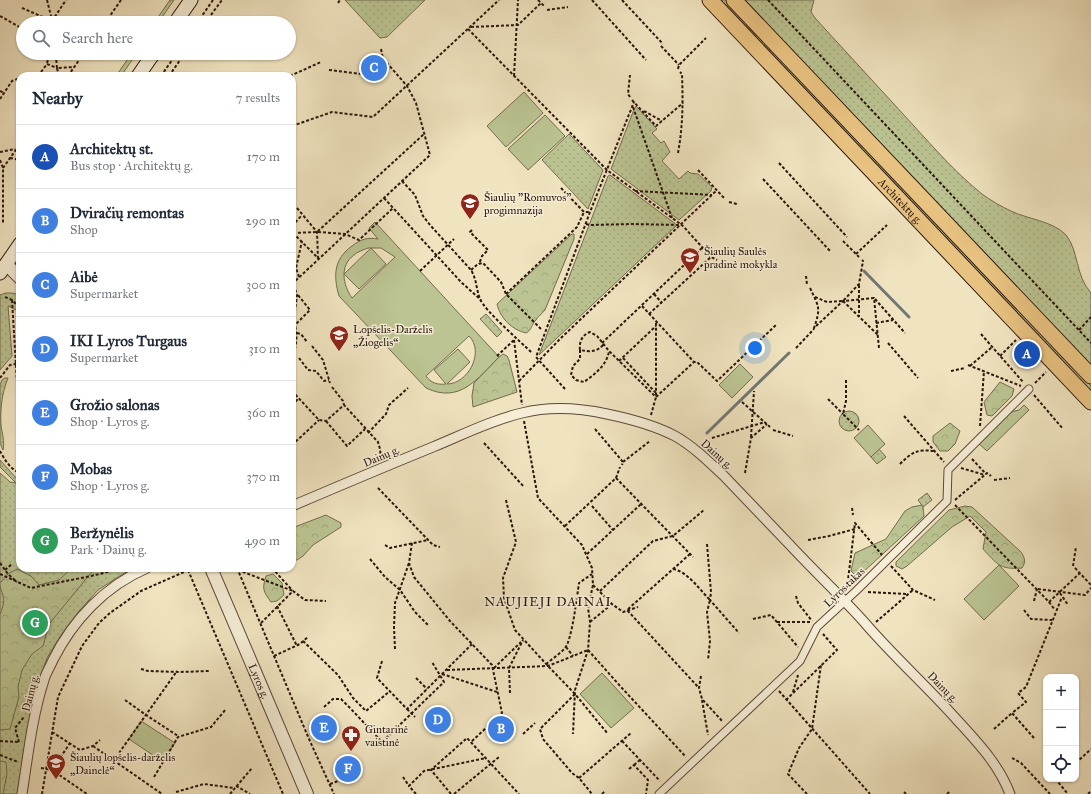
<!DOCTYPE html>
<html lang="en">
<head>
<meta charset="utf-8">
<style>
	:root { --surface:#fff; --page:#f6f6f7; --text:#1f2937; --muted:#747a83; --line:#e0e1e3; --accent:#8f2418 }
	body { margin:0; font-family:"IM FELL Great Primer",serif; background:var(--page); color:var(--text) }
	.controls { position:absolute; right:12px; bottom:12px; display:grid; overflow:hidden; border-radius:8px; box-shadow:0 1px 3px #0004 }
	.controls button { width:36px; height:36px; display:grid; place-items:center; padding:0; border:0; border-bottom:1px solid var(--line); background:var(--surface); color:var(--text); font:20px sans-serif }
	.you { position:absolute; left:755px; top:348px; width:14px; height:14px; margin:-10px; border:3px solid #fff; border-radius:50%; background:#1a73e8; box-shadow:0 0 0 6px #1a73e833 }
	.badge { display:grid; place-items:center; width:26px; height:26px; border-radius:50%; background:var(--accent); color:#fff; font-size:13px; font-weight:700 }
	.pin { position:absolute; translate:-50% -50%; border:2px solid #fff; box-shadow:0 1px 4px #0006 }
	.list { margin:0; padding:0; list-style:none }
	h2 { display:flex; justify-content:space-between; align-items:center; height:52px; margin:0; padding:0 16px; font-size:17px }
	h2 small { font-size:13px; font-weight:400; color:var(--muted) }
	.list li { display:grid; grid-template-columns:26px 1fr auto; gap:12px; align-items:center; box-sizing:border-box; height:64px; padding:0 16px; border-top:1px solid var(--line) }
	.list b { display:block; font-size:15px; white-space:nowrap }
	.list p { margin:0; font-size:13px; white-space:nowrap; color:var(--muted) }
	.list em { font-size:13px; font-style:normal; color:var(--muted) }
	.icon { flex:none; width:22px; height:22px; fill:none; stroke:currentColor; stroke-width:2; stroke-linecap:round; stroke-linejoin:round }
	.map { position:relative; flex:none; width:1091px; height:794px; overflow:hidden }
	.search { position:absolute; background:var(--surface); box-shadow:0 1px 3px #0004; left:16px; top:16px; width:280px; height:44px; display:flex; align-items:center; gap:10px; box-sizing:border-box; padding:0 14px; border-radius:22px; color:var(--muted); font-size:15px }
	.panel { position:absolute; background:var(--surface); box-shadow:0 1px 3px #0004; left:16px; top:72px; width:280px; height:500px; border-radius:12px }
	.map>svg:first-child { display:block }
	.green { fill:url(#green-dots); stroke:#726c4e }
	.forest { fill:url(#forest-crowns); stroke:#726c4e }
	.pitch { fill:#bbc492; stroke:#726c4e; fill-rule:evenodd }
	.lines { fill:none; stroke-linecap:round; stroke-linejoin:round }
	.stream { stroke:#717876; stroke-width:3 }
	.pedestrian-casing { stroke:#5c4838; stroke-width:9 }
	.minor-casing { stroke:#5c4838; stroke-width:11 }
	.tertiary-casing { stroke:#5c4838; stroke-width:14 }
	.secondary-casing { stroke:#2a140a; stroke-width:15 }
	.primary-casing { stroke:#2a140a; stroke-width:17 }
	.path { stroke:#2a140a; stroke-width:2; stroke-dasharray:3 2; stroke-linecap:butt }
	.pedestrian { stroke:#f5edd6; stroke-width:7 }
	.minor { stroke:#f5edd6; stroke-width:9 }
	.tertiary { stroke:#f5edd6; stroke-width:12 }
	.secondary { stroke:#f5edd6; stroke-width:13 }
	.primary { stroke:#e8c280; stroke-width:15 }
	.labels { text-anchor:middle; stroke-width:3; stroke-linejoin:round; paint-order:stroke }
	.poi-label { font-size:11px; fill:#2a140a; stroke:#f5edd6; text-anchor:start }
	.street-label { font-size:11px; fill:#2a140a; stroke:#f5edd6 }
	.quarter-label { font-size:13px; letter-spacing:1px; fill:#2a140a; stroke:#f5edd6 }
</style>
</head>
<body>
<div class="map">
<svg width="1091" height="794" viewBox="0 0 1091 794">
	<defs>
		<pattern id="green-dots" width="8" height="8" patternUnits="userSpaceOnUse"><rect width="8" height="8" fill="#bbc492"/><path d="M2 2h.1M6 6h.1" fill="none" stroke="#a1a87d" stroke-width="1.8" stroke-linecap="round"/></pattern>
		<pattern id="forest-crowns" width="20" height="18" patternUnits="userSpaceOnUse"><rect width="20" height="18" fill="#bbc492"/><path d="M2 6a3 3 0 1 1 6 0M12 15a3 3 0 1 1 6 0" fill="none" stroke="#a1a87d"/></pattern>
	</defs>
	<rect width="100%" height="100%" fill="#f0e4c0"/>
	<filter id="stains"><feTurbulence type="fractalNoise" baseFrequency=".005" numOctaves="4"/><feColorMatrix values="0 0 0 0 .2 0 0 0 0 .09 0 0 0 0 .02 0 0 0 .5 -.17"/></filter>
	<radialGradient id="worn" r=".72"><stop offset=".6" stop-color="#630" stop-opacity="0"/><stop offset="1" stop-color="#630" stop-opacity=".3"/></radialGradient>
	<g class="green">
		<path d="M 170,0 L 174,0 L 158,23 L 154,23 Z"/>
		<path d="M 345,0 L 425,0 L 387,37 L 380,38 Z"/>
		<path d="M 719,0 L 726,0 L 756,33 L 757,35 L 756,36 L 753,36 Z"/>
		<path d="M 744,0 L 814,0 L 811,12 L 815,18 C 848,54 881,90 914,126 C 935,149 957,174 982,194 C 990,200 1002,207 1011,211 C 1027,219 1053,221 1066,235 C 1079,251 1075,275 1091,293 L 1091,365 Z"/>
		<path d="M 766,44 L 1091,386 L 1091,392 L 764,47 L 764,45 Z"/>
		<path d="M 132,53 L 137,53 L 121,76 L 116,76 Z"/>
		<path d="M 636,106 L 657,129 L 652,133 L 661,143 L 664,141 L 670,152 L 662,161 L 679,179 L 688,171 L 690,173 L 698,174 L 712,187 L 711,191 L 679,220 L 611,169 L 633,112 Z"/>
		<path d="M 569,134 L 603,170 L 588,209 L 542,160 Z"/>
		<path d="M 610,175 L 677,225 L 539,355 L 608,176 Z"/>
		<path d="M 6,293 L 12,293 L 20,295 L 20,312 L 8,306 L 12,356 L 0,370 L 0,295 Z"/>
		<path d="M 486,314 L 502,332 L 497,337 L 480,319 Z"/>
		<path d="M 5,378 L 8,378 C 2,393 0,409 1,425 C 2,434 5,441 3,450 L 0,443 L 0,385 L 2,380 Z"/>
		<circle cx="849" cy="421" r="10"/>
		<path d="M 879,449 L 886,457 L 877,464 L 871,457 Z"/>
		<path d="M 0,460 L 18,480 L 17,484 L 20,486 L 20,568 L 132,568 L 98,590 L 79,611 L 61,635 L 47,658 L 33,698 L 17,794 L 0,794 L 0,473 L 10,482 L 16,483 L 0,467 Z"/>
		<path d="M 927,493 L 932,500 L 923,507 L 918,500 Z"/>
	</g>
	<g class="forest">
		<path d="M 572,234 L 574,234 L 574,239 L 545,310 C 542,314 538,316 536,320 C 531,325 532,330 526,333 C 512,330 500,318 497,304 Z"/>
		<path d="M 503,354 L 507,356 L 509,360 L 517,392 L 473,407 L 472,396 L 474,383 L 499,357 Z"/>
		<path d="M 1000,382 L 1014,389 L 1012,396 L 992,416 L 987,415 L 984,402 Z"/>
		<path d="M 1024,405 L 1029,410 L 987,451 L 978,443 L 1011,412 L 1019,410 Z"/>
		<path d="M 950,423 L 960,431 L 955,444 L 948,451 L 940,451 L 933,442 L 933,436 Z"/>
		<path d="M 922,505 L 923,507 L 924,516 L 860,575 L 854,574 L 851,571 L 855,553 L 886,539 L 905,511 L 912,507 Z"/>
		<path d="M 965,506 L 972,507 L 1021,552 C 1025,558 1026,562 1022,568 C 1000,570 997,564 983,549 L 986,532 L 970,516 L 952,527 L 907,566 L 902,569 L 896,566 L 896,562 L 949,510 Z"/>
		<path d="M 326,515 L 341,523 L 341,527 L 313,545 L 303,556 L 297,560 L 292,560 L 292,528 Z"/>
		<path d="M 72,568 L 95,568 L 49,624 L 43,646 L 32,654 L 22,670 L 18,687 L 19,697 L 10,729 L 0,730 L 0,615 C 2,609 5,602 3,596 C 2,591 0,589 0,583 L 8,574 L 17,569 L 31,576 L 39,585 L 59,580 Z"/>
		<path d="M 273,574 L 282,583 L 284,595 L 277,601 L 271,602 C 263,591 262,589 266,576 Z"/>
		<path d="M 0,761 L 6,762 L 7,774 L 3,794 L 0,794 Z"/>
	</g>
	<g class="pitch">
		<path d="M 524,92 L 543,113 L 506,147 L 487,126 Z"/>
		<path d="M 545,115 L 565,136 L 528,170 L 508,149 Z"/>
		<path d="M 375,222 L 499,357 C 477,379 460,404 426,388 L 339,296 C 333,275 334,259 352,246 C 361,239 368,237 378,239 L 369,228 ZM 368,248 L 381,248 L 395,257 L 352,298 C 343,285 339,266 354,255 C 357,252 363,250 368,248 ZM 469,336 C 485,352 468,384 447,384 L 470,362 L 458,349 L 434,370 L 446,384 C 437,385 431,383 426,376 Z"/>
		<path d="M 371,248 L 386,264 L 359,289 L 344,274 Z"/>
		<path d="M 740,364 L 753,377 L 732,398 L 719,385 Z"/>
		<path d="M 868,425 L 885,444 L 871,457 L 854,438 Z"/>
		<path d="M 999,565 L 1019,586 L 984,620 L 964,599 Z"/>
		<path d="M 602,673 L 634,708 L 611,728 L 580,694 Z"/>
		<path d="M 141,721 L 175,743 L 163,762 L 129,739 Z"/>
	</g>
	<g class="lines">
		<g class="stream">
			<path d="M 864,271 L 909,317"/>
			<path d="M 707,433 L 789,353"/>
		</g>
		<g class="pedestrian-casing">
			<path id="pedestrian" d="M 659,794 L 800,661 L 817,627 L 856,591 L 947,501 L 948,470 L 1029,389"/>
		</g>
		<g class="minor-casing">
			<g id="minor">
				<path d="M 292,506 C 339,486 386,466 433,447 C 462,435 492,420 522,413 C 550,406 579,408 607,414 C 631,419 654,425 675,436 C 693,446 709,462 724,476 C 746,499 768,522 790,545 C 814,571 841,596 865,623 C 894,657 928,687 958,721 C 979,744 999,765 1010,794"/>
				<path d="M 22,794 C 28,756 32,717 44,680 C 46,673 50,667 53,660 C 73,620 105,586 147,568"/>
			</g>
		</g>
		<g class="tertiary-casing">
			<g id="tertiary">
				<path d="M 6,264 L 20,278"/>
				<path id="s1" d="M 211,568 L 307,794"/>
			</g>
		</g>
		<g class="secondary-casing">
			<g id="secondary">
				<path d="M 175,23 L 191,0"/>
				<path d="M 138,76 L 154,53"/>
				<path d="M 0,273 L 20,244"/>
			</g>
		</g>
		<g class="primary-casing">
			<g id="primary">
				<path id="s2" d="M 710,0 L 1091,402"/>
				<path d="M 734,0 L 1091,376"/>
			</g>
		</g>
		<g class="path">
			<path d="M 47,0 L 52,20"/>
			<path d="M 538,0 L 545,7"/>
			<path d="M 592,0 L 646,60"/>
			<path d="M 622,0 L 663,44"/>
			<path d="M 768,0 L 1091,343"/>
			<path d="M 338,3 L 340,0"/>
			<path d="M 22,8 L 52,21 L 51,23"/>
			<path d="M 547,10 L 568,7"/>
			<path d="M 0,16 L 23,29"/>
			<path d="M 52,21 L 66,0"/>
			<path d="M 105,23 L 121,0"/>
			<path d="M 197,23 L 213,0"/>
			<path d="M 205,23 L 222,0"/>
			<path d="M 471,27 L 518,25 L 541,3"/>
			<path d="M 468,29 L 607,170 L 683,226 L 711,257 L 717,260"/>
			<path d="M 661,46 L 679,65"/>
			<path d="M 381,49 L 383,59"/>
			<path d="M 47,63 L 50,53"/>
			<path d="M 57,68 L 56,57 L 57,53"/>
			<path d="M 678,69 L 679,65 L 706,38"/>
			<path d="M 329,70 L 378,76"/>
			<path d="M 24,76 L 30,74 L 36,76"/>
			<path d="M 38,76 L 47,64 L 57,68"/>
			<path d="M 59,76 L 57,68 L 74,67"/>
			<path d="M 68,76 L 84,53"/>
			<path d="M 161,76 L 177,53"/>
			<path d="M 169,76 L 185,53"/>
			<path d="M 290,76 L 321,62"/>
			<path d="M 514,76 L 518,0"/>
			<path d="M 0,91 L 4,93"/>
			<path d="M 630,97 L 628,94 L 630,75"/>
			<path d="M 0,99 L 12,81 L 20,78"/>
			<path d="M 632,100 L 656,126 L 683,103"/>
			<path d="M 633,107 L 672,218"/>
			<path d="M 644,111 L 662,121"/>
			<path d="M 292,126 L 332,112 L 373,117 L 499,0"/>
			<path d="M 0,152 L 15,149"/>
			<path d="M 678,153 C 683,126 683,101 682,74 L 680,72"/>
			<path d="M 10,158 L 20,160"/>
			<path d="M 0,160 L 3,168 L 3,223"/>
			<path d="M 779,163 L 847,237"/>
			<path d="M 3,168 L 20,144"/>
			<path d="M 698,170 L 724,198"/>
			<path d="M 763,179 L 831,252"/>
			<path d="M 402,181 L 415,195 L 423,216 L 430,225 L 471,270 C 477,280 476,289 480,299 C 485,311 521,342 532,353"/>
			<path d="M 561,188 L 584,212 L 590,212"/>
			<path d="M 635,191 L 712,195"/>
			<path d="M 384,198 L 461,282 L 481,300"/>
			<path d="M 292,199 L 293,204"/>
			<path d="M 729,202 L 737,204"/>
			<path d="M 297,208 L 317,232 L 318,259"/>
			<path d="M 586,224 L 590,225 L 632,224 L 680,225"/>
			<path d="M 292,226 L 302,215"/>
			<path d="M 472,230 L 470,232 L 488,250 L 482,256 L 479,264"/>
			<path d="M 318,232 L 345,234 L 359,240 L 393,208"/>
			<path d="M 293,233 L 317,232 L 424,134"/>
			<path d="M 293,233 L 318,258"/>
			<path d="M 843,241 L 859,257"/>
			<path d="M 856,254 L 887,225"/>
			<path d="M 471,270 L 478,264 L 483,263 L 501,282 L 506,294 L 541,329"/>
			<path d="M 420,271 L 454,239"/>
			<path d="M 806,276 L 807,285"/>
			<path d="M 299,277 L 296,268 L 302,241"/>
			<path d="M 292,284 L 430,155 L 416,103 L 407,86 L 387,63"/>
			<path d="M 859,285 L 859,316"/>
			<path d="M 810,288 C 819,307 821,308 814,328 L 843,301 L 874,298 L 879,348"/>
			<path d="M 506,294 L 577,227 L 584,212"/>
			<path d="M 654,294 L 662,303"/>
			<path d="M 5,297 L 12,300 L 20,308"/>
			<path d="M 815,297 L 827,302 L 843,301 L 859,284 L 863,261 L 862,260"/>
			<path d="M 875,299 L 905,333"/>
			<path d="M 12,300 L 17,382"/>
			<path d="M 843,301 L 878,335"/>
			<path d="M 642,306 L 694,362 L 697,362 L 717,381 L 776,325"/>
			<path d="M 649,314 L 711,257"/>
			<path d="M 876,323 L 893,320"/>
			<path d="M 293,327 L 297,295 L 293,283"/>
			<path d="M 293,327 L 310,310 L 298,295"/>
			<path d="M 1079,330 L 1091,317"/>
			<path d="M 297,333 L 301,334 L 307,342"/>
			<path d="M 981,334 L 1023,382"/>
			<path d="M 514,340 L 522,405"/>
			<path d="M 602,343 L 702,248"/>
			<path d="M 888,343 L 918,378"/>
			<path d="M 603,345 C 597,352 590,352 580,350 C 579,342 582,335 590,332 L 597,336 L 609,351 L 656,397"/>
			<path d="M 312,346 L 323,360 L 330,383"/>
			<path d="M 796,348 L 814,329"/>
			<path d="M 580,350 L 580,359 L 573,366 L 571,375 L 576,380 L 584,382 C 595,374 607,365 609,351"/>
			<path d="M 295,354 L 294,352 C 297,343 297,334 295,325"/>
			<path d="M 497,356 L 514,340"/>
			<path d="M 1000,356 L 1016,340"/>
			<path d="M 299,358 L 308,370 L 316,371 L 324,381 L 329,380"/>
			<path d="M 623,358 L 656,393"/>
			<path d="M 619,361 L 656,326"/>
			<path d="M 968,365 L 1021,386"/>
			<path d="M 970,366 L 992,347"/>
			<path d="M 951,371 L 965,368"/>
			<path d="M 0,378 L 10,365 L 20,363"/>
			<path d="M 846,380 L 846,401 L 843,414 L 859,430"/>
			<path d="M 519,381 L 562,337 L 717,190"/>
			<path d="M 1035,383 L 1046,372"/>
			<path d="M 332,387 L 343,401 L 344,405"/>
			<path d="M 565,389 L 536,357 L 590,212 L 634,102"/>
			<path d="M 292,391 L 319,420 L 326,421 L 344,405 L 378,442 L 380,449 L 381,459"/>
			<path d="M 1034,395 L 1063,429"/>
			<path d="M 656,397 L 694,362"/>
			<path d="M 828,399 L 843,414"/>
			<path d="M 742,402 L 770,427"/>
			<path d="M 292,405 L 299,398"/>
			<path d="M 651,415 L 656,397 L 656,322"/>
			<path d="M 904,416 L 944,462"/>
			<path d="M 326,421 L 347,446 L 365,429"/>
			<path d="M 524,421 L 538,498 L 582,545 L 592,568 L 593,585 L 588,608 L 590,622 L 588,650 L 575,690 L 573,734"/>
			<path d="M 980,426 L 984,371"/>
			<path d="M 595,429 L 623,462 L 622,465"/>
			<path d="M 773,430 L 793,436"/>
			<path d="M 368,433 L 386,414 L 389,405 L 408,388"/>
			<path d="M 751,437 L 754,391"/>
			<path d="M 712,438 L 765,422"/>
			<path d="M 484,443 L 524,487"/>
			<path d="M 292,445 L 319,420"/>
			<path d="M 0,451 C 4,459 11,470 20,473"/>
			<path d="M 972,459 L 986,474"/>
			<path d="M 623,462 L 650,441"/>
			<path d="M 900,464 C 912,452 917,449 934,451"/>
			<path d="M 961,468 L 985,475"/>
			<path d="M 745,473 L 751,438 L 767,424"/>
			<path d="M 616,478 L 620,467"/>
			<path d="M 994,480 L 1010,478"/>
			<path d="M 378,488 L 433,545 L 440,547"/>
			<path d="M 506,500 L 516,542 L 503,578 L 504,598 L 515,630 L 548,666 L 575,694 L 608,734"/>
			<path d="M 955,500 L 987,473 L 991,476"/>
			<path d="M 955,505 L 1049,602 L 1080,573"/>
			<path d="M 592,506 L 613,530"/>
			<path d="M 852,508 L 853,515"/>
			<path d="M 565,526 L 616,478 L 693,557"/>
			<path d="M 808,540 L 829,536 L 855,529"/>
			<path d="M 412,543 L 409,563 L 414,577 L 450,621 L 492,665 L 502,713 L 471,742"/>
			<path d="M 707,544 L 711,592 L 710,600 L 739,633"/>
			<path d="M 385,545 L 390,548 L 428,540"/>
			<path d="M 587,554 L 641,504"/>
			<path d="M 690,554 L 627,610 L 699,688"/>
			<path d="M 370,559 L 385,577 L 400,590 L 415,612 L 429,626"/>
			<path d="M 0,563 L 8,574 L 17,582"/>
			<path d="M 891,566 L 913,590 L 935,600"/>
			<path d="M 1073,566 L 1076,547"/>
			<path d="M 237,568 L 309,739 L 334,794"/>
			<path d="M 272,568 L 292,590"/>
			<path d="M 1075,568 L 1091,585"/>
			<path d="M 673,569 C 688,572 699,589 710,600 L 707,612 L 710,641 L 708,660"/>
			<path d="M 5,570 L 12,564"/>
			<path d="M 188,570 L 283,794"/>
			<path d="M 238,570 L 293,591"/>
			<path d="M 0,574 L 31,588 L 91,576 L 124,568"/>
			<path d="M 593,585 L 612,604 L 623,612 L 638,607"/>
			<path d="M 847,588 L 855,523 L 882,555"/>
			<path d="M 1038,589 L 1085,595 L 1091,588"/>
			<path d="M 600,591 L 653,541 L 673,536 L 704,510"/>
			<path d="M 868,592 L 907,594"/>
			<path d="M 1060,593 L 1068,605"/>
			<path d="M 796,596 L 798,603 L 812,621"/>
			<path d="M 1034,601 L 1037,589"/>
			<path d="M 1049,602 L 1055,610"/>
			<path d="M 277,606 L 297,646"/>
			<path d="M 1024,610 L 1031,619 L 1052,620"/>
			<path d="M 753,619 L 771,615 L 798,647"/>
			<path d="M 590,622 L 612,604"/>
			<path d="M 777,622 L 810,622"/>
			<path d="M 876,622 L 913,590"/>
			<path d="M 261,623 L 293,591 L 305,600 L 326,601"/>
			<path d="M 303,641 L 338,675 L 353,698 L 366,711 L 390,691"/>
			<path d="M 566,647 L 573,656"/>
			<path d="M 395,649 L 394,627 L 395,603 L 409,563"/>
			<path d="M 588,650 L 621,687 L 686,757"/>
			<path d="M 274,656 L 300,644 L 308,637"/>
			<path d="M 382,661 L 377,678 L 407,709 L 472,644"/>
			<path d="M 546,664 C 552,659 560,654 565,648 C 572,640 577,596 579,583 L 592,574"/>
			<path d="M 494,668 L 521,642"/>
			<path d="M 141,669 L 148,671 L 180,672 L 209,671"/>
			<path d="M 447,670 L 548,666 L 588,650"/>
			<path d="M 442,674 L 497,692"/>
			<path d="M 701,676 L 699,688 L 702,699 L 723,722"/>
			<path d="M 416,678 L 427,689"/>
			<path d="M 779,691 L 870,794"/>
			<path d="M 793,692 L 798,675"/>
			<path d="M 510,693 L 509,668 L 523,640"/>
			<path d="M 575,694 L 540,729 L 543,739 L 572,773 L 579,778 L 592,794"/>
			<path d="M 125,700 L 146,715 L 178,736"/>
			<path d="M 702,700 L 708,735"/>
			<path d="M 786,700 L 837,650 L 823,634"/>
			<path d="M 324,707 L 333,699 L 341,699 L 351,709 L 382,742 L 444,682 L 432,662"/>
			<path d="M 407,709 L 415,717"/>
			<path d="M 994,729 L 1012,713"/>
			<path d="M 52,732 L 80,750 L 93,746 L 100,740"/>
			<path d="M 523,734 L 535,723"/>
			<path d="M 1034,738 L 1012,713 L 1026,702 L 1018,693 L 1026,687 L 1062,597"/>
			<path d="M 0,741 L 18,742"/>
			<path d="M 622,741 L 660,781"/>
			<path d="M 19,742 L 15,728 L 24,717"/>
			<path d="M 93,746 L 162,794"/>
			<path d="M 119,753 L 177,671"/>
			<path d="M 0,755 L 18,762"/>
			<path d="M 1012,758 L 1021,763 L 1050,794"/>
			<path d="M 1076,763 L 1091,749"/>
			<path d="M 634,765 L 640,760"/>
			<path d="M 41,768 L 52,770 L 87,794"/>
			<path d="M 629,769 L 634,765 L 648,780 L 646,794"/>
			<path d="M 52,770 L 70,743"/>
			<path d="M 154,777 L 178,737 L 211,727 L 226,709"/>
			<path d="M 403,777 L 409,786"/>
			<path d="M 579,778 L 631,733"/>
			<path d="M 1059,779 L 1057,781 L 1068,794"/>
			<path d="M 330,784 L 341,780"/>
			<path d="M 236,786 L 250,794"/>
			<path d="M 176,792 L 204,784 L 234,788"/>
			<path d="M 904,792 L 906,794"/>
			<path d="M 42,794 L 58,697 L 82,646 L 99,623 L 110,613 L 141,591 L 193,568"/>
			<path d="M 230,794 L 252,768"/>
			<path d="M 416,794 L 409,786 L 424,771 L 486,758"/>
			<path d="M 451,794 L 431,770 L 467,738 L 519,794"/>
			<path d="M 454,794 L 499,757"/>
			<path d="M 602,794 L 605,791"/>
			<path d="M 807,794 L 788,774 L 799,748 L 812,729 L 821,665"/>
			<path d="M 947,794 L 950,791"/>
			<path d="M 1088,794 L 1091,791"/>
		</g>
		<use href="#pedestrian" class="pedestrian"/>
		<use href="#minor" class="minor"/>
		<use href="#tertiary" class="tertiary"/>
		<use href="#secondary" class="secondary"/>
		<use href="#primary" class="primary"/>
	</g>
	<defs>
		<g id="school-pin" transform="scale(1)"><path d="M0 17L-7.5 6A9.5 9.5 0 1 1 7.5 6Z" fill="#8f2418" stroke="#f5edd6"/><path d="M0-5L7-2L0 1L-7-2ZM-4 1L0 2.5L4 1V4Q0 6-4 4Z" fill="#fff"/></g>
		<g id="pharmacy-pin" transform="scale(1)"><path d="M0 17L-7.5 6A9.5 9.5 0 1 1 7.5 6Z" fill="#8f2418" stroke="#f5edd6"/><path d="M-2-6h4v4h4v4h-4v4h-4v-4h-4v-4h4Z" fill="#fff"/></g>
	</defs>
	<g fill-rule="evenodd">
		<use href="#school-pin" x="470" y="203"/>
		<use href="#school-pin" x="690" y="257"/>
		<use href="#school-pin" x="339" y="335"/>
		<use href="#pharmacy-pin" x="351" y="735"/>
		<use href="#school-pin" x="56" y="763"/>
	</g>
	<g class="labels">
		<g class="poi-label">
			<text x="484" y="201">Šiaulių "Romuvos"<tspan x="484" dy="13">progimnazija</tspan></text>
			<text x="704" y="255">Šiaulių Saulės<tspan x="704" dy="13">pradinė mokykla</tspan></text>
			<text x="353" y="333">Lopšelis-Darželis<tspan x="353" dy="13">„Žiogelis“</tspan></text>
			<text x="365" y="733">Gintarinė<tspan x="365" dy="13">vaistinė</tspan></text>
			<text x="70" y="761">Šiaulių lopšelis-darželis<tspan x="70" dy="13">„Dainelė“</tspan></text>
		</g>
		<g class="street-label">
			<text dy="4" stroke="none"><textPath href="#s2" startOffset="277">Architektų g.</textPath></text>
			<text transform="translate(717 454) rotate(42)" y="4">Dainų g.</text>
			<text transform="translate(381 456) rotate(-23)" y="4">Dainų g.</text>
			<text transform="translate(844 587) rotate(-44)" y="4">Lyros takas</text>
			<text dy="4" stroke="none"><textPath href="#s1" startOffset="123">Lyros g.</textPath></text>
			<text transform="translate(943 687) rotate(46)" y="4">Dainų g.</text>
			<text transform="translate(30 693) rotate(-75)" y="4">Dainų g.</text>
		</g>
		<g class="quarter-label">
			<text x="548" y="606">NAUJIEJI DAINAI</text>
		</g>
	</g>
	<rect width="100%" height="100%" filter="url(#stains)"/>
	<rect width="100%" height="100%" fill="url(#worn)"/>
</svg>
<div class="controls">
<button>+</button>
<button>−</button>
<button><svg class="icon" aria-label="locate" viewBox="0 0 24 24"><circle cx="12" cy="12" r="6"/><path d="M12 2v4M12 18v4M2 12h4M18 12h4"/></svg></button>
</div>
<div class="you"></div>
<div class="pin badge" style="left:1027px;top:354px;background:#1a4fb4">A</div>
<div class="pin badge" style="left:501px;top:729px;background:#3f7fe0">B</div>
<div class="pin badge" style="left:374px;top:68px;background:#3f7fe0">C</div>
<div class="pin badge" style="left:438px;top:720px;background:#3f7fe0">D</div>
<div class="pin badge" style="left:324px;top:728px;background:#3f7fe0">E</div>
<div class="pin badge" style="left:348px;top:769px;background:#3f7fe0">F</div>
<div class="pin badge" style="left:35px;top:623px;background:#2e9e5b">G</div>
<div class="search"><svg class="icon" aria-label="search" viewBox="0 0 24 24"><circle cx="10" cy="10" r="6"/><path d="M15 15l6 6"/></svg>Search here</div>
<section class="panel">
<h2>Nearby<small>7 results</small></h2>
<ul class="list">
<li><span class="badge" style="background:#1a4fb4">A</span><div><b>Architektų st.</b><p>Bus stop · Architektų g.</p></div><em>170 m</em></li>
<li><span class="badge" style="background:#3f7fe0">B</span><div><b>Dviračių remontas</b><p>Shop</p></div><em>290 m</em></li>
<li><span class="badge" style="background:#3f7fe0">C</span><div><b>Aibė</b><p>Supermarket</p></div><em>300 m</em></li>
<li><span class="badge" style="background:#3f7fe0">D</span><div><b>IKI Lyros Turgaus</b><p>Supermarket</p></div><em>310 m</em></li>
<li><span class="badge" style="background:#3f7fe0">E</span><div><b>Grožio salonas</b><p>Shop · Lyros g.</p></div><em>360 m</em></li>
<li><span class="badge" style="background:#3f7fe0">F</span><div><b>Mobas</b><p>Shop · Lyros g.</p></div><em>370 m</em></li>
<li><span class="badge" style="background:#2e9e5b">G</span><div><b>Beržynėlis</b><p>Park · Dainų g.</p></div><em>490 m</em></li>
</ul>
</section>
</div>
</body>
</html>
